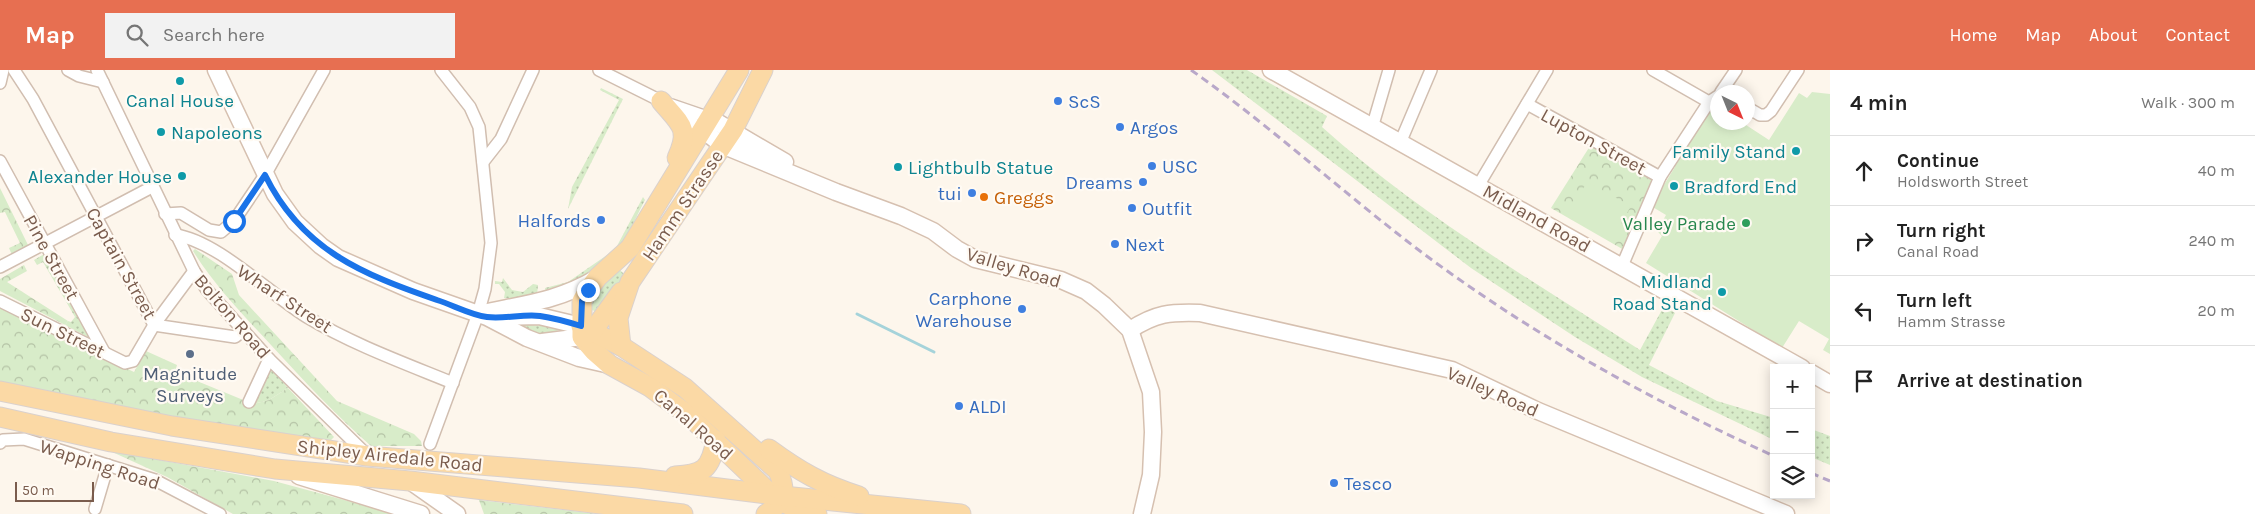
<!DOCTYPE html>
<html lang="en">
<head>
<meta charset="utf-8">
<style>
	:root { --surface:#fff; --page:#f2f2f2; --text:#222; --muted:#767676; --line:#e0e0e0; --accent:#e76f51 }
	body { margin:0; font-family:Karla,sans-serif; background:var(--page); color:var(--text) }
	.controls { position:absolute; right:15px; bottom:15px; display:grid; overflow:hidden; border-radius:0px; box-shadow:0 2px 12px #0003 }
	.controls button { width:45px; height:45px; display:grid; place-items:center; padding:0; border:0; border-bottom:1px solid var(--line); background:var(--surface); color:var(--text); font:25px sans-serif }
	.compass { position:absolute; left:1710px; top:15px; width:45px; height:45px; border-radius:50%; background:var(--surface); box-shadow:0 2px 12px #0003; rotate:137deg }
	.scale { position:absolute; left:15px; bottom:12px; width:79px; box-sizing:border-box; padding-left:5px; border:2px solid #7a5c4d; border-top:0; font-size:14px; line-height:18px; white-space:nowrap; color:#7a5c4d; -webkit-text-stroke:4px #fffaf3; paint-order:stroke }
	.stop { position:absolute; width:15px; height:15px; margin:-11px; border:4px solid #1a73e8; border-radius:50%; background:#fff }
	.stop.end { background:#1a73e8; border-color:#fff; box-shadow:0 1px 5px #0008 }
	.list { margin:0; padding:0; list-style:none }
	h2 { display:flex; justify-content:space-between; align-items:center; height:65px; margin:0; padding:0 20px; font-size:21px }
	h2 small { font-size:16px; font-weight:400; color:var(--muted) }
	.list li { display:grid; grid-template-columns:32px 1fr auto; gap:15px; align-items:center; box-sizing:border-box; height:70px; padding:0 20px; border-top:1px solid var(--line) }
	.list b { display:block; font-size:19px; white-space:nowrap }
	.list p { margin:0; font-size:16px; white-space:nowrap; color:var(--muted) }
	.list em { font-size:16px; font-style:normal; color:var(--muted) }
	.icon { flex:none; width:28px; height:28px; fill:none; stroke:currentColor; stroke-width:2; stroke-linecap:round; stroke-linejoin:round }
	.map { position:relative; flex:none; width:1830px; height:444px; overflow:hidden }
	header { display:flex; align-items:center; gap:30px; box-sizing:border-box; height:70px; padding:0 25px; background:var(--accent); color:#fff }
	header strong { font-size:24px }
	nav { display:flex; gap:28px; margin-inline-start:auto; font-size:18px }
	.search { width:350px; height:45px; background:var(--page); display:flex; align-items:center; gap:12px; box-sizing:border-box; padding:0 18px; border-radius:0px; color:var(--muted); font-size:19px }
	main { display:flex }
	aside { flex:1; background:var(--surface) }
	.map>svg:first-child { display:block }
	.grass { fill:url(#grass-dots) }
	.forest { fill:url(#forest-crowns) }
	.pitch { fill:#d8ecc9 }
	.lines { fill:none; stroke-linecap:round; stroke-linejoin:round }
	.stream { stroke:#a5d3da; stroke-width:3 }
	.street-casing { stroke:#d1beb0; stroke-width:14 }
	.secondary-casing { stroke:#d6c0b0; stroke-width:19 }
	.primary-casing { stroke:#dad1cd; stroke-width:21 }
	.street { stroke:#fff; stroke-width:11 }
	.secondary { stroke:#fff; stroke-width:16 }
	.primary { stroke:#fbd9a5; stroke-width:19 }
	.rail { stroke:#b9a8c9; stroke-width:3; stroke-dasharray:8 5; stroke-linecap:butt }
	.route { stroke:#1a73e8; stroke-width:6 }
	.culture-dot { fill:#0f9aa8; stroke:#fffaf3; stroke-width:2 }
	.shop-dot { fill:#3f7fe0; stroke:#fffaf3; stroke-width:2 }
	.food-dot { fill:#e8710a; stroke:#fffaf3; stroke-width:2 }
	.leisure-dot { fill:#2e9e5b; stroke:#fffaf3; stroke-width:2 }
	.service-dot { fill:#5c6f8a; stroke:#fffaf3; stroke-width:2 }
	.labels { text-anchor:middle; stroke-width:4.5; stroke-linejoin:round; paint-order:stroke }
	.culture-label { font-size:19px; fill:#0d838f; stroke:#fffaf3; text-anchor:start }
	.shop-label { font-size:19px; fill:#366cbe; stroke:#fffaf3; text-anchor:start }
	.street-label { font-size:19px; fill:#7a5c4d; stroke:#fffaf3 }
	.food-label { font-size:19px; fill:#c56008; stroke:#fffaf3; text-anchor:start }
	.leisure-label { font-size:19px; fill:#27864d; stroke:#fffaf3; text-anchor:end }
	.service-label { font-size:19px; fill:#4e5e75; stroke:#fffaf3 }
</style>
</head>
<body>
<header>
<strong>Map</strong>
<div class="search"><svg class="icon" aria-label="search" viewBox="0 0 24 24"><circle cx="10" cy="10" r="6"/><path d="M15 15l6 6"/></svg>Search here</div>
<nav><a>Home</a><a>Map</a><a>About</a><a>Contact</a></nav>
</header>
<main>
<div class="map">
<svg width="1830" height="444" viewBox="0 0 1830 444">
	<defs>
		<pattern id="grass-dots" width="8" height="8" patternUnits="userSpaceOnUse" patternTransform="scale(1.25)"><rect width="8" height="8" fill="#d8ecc9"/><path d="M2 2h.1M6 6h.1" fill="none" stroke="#b4c2a5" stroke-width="1.8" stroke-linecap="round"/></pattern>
		<pattern id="forest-crowns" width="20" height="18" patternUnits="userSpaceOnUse" patternTransform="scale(1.25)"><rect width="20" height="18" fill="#d8ecc9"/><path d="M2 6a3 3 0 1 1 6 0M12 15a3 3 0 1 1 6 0" fill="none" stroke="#b4c2a5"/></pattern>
	</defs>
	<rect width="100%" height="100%" fill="#fdf6ec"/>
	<g class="grass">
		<path d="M 1212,0 L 1247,0 L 1327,46 L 1322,57 C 1419,144 1531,210 1640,280 L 1664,236 L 1675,243 L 1649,295 L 1717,331 L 1774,348 L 1774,370 L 1642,307 L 1575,267 L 1471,198 Z"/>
		<path d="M 601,18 L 623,29 L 568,139 L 572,117 L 619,30 L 600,20 Z"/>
		<path d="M 643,127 L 645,130 C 637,145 630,162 621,175 C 603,198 572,214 546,223 L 545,218 L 568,212 L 607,185 L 617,176 Z"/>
		<path d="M 46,183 L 90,265 L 90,268 L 65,255 L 68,251 L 71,252 L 75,247 L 43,192 L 37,195 L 34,190 Z"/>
		<path d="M 620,200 L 626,206 L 603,243 L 591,240 C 587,225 609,209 620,200 Z"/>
		<path d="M 503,208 L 512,220 L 523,222 L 533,214 L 538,215 L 537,225 L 516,229 L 504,228 L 505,222 L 499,214 L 495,214 L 495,211 L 502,212 Z"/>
		<path d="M 516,254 L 557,257 L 558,264 L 541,266 Z"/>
		<path d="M 269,300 L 273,301 L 288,318 L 269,330 L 253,334 Z"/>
		<path d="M 1811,359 L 1830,366 L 1830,395 L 1811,387 Z"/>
	</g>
	<g class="forest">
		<path d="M 1590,76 L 1655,112 L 1624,180 L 1551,138 Z"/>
		<path d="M 0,118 L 29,177 L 12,185 L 9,178 L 20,173 L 5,142 L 0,143 Z"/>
		<path d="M 195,179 L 232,204 L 239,225 L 337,331 L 414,364 L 421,371 L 422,376 L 371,376 C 335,344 303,310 271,275 C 243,245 215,216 193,181 Z"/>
		<path d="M 24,195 L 27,201 L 7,212 L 68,251 L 65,255 L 0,221 L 0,209 Z"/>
		<path d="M 0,238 L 134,302 L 146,281 L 177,295 L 175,302 L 253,334 L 269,330 L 288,318 L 334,367 L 331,370 L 314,368 L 313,370 L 233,361 L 0,313 Z"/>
		<path d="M 110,381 L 274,411 L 396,444 L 233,444 L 167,407 Z"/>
		<path d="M 479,430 L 598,444 L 484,444 Z"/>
	</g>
	<g class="pitch">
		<path d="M 1812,22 L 1830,24 L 1830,284 L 1823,280 L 1829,269 L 1799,251 L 1782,278 L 1646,193 L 1662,166 L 1657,161 L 1666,145 L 1651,136 L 1675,97 L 1672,95 L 1687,71 L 1690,73 L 1691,71 L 1688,69 L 1692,62 L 1696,63 L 1700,58 L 1698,56 L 1706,42 L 1716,35 L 1717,36 L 1718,52 L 1743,53 L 1769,70 L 1799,23 L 1807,28 Z"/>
		<path d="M 1587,112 L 1631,136 L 1611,171 L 1568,146 Z"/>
	</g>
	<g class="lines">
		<path class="stream" d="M 857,244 L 934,282"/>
		<g class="street-casing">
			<g id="street">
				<path d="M 14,0 L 33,29 L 154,255 L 235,267 L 244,260"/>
				<path d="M 68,0 L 79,6 L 103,12"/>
				<path d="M 97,0 L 194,201 L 207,220 L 269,289 L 366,384"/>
				<path d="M 599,0 L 661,31 L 703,60"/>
				<path d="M 1653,0 L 1709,32"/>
				<path d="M 0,13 L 3,0"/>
				<path d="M 1721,22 L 1736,0"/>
				<path d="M 1527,34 L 1660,107"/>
				<path d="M 672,35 L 710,48"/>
				<path d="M 1748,38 L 1760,45 L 1766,45 L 1771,41 L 1798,0"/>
				<path d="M 1372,58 L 1389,0"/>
				<path d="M 1400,73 L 1431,0"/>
				<path d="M 0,91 L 104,282"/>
				<path d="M 483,92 L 501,69 L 533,0"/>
				<path d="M 1478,116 L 1547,0"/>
				<path d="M 165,144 L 181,143 L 209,160 L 221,162 L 234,151 L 265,105 L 324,0"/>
				<path d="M 175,165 C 216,170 270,224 307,247 C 352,274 404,293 453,313"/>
				<path d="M 1622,196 L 1660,107 L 1709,32 L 1718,26"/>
				<path d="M 0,197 L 152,117"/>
				<path d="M 0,231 L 125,293 L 133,291 L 154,255 L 194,201"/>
				<path d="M 249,332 L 269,289"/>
				<path d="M 0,373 L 3,370 L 24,369 L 155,410 L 220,444"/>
				<path d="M 430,374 L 478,244 L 485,219 L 491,173 L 479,57 L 470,37 L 441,0"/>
				<path d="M 95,439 L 108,395"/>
			</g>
		</g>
		<g class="secondary-casing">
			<g id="secondary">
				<path d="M 216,0 L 275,124 L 295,152 L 321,176 L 338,188 L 413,221 L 487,247 L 527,268 L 579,288 L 610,295"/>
				<path d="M 1271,0 L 1802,298"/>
				<path d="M 710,48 L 785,92"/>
				<path d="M 703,60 L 722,75 L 836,122 L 901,146 L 933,161 L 957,179 L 975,189 L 1061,210 L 1086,221 L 1104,235 L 1130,260 L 1151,322 L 1153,362 L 1151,405 L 1142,444"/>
				<path d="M 478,244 C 523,234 556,232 597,208"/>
				<path d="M 499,247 L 539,246 L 581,256"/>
				<path d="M 1130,260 C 1156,243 1170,242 1200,243 L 1452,300 L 1538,341 L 1786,444"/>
				<path d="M 542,272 L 582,267"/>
				<path d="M 1811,303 L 1830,314"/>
				<path d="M 299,406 L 421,444"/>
				<path d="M 410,411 L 457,444"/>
			</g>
		</g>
		<g class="primary-casing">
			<g id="primary">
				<path d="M 739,0 L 630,178 L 598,207 L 588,220 L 582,231 L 582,267 L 594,281 L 610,295 L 650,317 L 688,345 L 776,429 L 795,438 L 817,444"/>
				<path d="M 661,31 C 680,54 691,58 677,88"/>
				<path d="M 581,256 L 621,276 L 685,318 L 778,401 C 787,422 785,431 766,444"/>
				<path d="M 583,267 L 592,262 L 621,222"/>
				<path d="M 621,276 L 618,248 L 630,212 L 733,60 L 763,0"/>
				<path d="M 0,321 L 172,356 L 367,386 L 639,408 L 783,426 L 961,444"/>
				<path d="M 0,347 L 111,372 L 275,399 L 410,411 L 683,444"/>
				<path d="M 769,379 C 799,401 823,415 859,426"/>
				<path d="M 675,406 C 704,404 710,400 716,370"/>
			</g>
		</g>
		<use href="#street" class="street"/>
		<use href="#secondary" class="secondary"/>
		<use href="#primary" class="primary"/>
		<g class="rail">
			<path d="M 1191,0 C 1269,55 1340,120 1416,178 C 1526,261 1648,329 1774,386"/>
			<path d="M 1811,403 L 1830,411"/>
		</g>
	</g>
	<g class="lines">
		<path class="route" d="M 234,151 L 265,105 C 302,180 362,204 437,230 C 453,235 471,245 487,247 C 505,249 523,244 540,246 C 554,248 568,252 581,256 L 582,231 L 588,220"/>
	</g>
	<g class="culture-dot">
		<circle cx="180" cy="11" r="5"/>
		<circle cx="161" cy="62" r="5"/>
		<circle cx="1796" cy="81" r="5"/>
		<circle cx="898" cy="97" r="5"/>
		<circle cx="182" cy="106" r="5"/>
		<circle cx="1674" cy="116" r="5"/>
		<circle cx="1722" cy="222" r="5"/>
	</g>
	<g class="shop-dot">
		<circle cx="1058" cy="31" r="5"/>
		<circle cx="1120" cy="57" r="5"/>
		<circle cx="1152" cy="96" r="5"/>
		<circle cx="1143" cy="112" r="5"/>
		<circle cx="972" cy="123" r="5"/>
		<circle cx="1132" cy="138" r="5"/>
		<circle cx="601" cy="150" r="5"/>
		<circle cx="1115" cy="174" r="5"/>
		<circle cx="1022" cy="239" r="5"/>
		<circle cx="959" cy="336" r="5"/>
		<circle cx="1334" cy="413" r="5"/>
	</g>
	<circle class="food-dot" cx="984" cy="127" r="5"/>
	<circle class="leisure-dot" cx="1746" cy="153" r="5"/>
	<circle class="service-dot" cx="190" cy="284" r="5"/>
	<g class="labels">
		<g class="culture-label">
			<text x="180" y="37" text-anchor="middle">Canal House</text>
			<text x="171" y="69">Napoleons</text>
			<text x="1786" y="88" text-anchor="end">Family Stand</text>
			<text x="908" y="104">Lightbulb Statue</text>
			<text x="172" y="113" text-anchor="end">Alexander House</text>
			<text x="1684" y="123">Bradford End</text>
			<text x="1712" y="218" text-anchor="end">Midland<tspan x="1712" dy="22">Road Stand</tspan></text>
		</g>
		<g class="shop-label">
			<text x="1068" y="38">ScS</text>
			<text x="1130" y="64">Argos</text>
			<text x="1162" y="103">USC</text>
			<text x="1133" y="119" text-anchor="end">Dreams</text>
			<text x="962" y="130" text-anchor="end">tui</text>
			<text x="1142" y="145">Outfit</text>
			<text x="591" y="157" text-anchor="end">Halfords</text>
			<text x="1125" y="181">Next</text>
			<text x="1012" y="235" text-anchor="end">Carphone<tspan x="1012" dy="22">Warehouse</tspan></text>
			<text x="969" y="343">ALDI</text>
			<text x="1344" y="420">Tesco</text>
		</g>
		<g class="street-label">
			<text transform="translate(1594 71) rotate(29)" y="7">Lupton Street</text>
			<text transform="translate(682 135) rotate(-56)" y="7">Hamm Strasse</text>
			<text transform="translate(1537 148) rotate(29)" y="7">Midland Road</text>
			<text transform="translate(52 187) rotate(61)" y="7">Pine Street</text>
			<text transform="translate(122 193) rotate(61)" y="7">Captain Street</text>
			<text transform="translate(1014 197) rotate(17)" y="7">Valley Road</text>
			<text transform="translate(285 228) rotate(33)" y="7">Wharf Street</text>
			<text transform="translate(233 246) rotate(49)" y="7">Bolton Road</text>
			<text transform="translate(63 262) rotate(26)" y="7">Sun Street</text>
			<text transform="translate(1493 321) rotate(24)" y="7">Valley Road</text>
			<text transform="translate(694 354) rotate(41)" y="7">Canal Road</text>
			<text transform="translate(390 385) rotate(6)" y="7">Shipley Airedale Road</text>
			<text transform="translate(100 394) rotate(18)" y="7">Wapping Road</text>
		</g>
		<g class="food-label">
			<text x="994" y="134">Greggs</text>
		</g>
		<g class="leisure-label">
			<text x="1736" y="160">Valley Parade</text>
		</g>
		<g class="service-label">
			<text x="190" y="310">Magnitude<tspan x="190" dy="22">Surveys</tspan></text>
		</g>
	</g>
</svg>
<div class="controls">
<button>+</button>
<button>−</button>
<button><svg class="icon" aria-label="layers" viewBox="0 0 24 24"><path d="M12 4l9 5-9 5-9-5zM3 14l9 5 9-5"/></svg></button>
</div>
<svg class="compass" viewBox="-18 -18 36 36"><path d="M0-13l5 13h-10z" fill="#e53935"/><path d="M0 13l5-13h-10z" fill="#767676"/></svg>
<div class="scale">50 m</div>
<div class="stop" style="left:234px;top:151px"></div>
<div class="stop end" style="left:588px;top:220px"></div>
</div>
<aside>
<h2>4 min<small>Walk · 300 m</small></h2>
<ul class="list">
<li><svg class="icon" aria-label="ahead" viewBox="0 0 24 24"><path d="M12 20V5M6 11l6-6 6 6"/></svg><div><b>Continue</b><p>Holdsworth Street</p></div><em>40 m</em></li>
<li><svg class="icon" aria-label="right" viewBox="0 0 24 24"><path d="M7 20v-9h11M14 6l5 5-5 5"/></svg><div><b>Turn right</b><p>Canal Road</p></div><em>240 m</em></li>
<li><svg class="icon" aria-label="left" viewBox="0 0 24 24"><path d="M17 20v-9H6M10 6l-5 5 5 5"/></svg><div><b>Turn left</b><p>Hamm Strasse</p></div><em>20 m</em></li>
<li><svg class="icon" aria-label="arrive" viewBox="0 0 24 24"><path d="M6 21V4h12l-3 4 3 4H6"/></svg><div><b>Arrive at destination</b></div></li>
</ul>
</aside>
</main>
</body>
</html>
